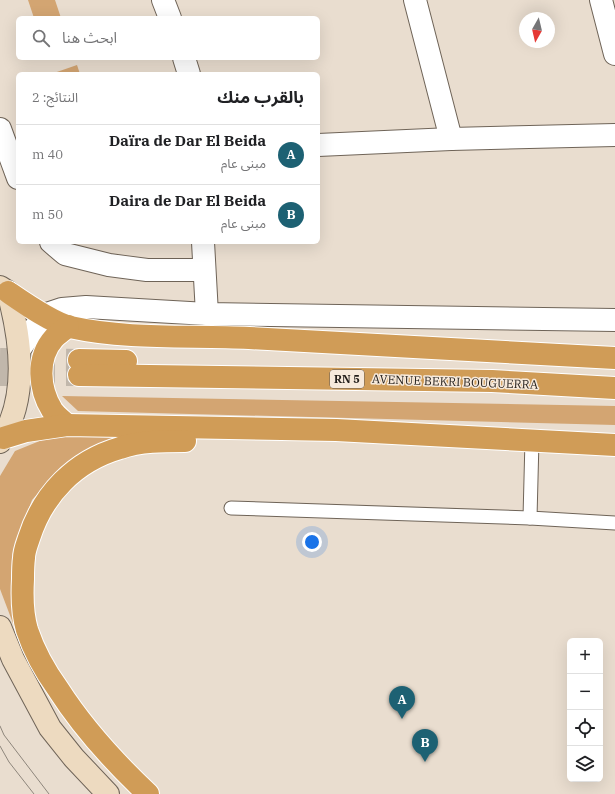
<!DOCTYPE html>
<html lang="ar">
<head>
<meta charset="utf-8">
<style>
	:root { --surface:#fff; --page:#f2f2f2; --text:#202124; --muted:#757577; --line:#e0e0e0; --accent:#1d6173 }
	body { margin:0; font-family:"IBM Plex Serif","Noto Sans Arabic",serif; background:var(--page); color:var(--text); direction:rtl }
	.controls { position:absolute; right:12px; bottom:12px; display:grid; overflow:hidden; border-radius:6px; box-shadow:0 4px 16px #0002 }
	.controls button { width:36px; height:36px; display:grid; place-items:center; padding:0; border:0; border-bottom:1px solid var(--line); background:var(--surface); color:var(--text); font:20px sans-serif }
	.compass { position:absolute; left:519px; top:12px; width:36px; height:36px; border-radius:50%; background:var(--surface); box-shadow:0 4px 16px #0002; rotate:188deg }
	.you { position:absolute; left:312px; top:542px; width:14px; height:14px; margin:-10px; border:3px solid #fff; border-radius:50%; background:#1a73e8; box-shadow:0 0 0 6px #1a73e833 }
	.badge { display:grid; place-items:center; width:26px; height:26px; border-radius:50%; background:var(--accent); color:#fff; font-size:13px; font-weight:700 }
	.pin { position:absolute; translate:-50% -33px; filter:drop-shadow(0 1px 2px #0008) }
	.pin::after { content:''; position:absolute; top:21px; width:14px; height:12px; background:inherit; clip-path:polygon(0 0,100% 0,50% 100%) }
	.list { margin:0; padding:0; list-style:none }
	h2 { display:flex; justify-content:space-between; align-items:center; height:52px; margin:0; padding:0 16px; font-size:17px }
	h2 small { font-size:13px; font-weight:400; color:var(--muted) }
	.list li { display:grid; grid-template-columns:26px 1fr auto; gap:12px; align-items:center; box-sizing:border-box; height:60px; padding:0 16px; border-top:1px solid var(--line) }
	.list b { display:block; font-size:15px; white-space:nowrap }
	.list p { margin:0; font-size:13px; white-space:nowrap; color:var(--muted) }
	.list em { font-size:13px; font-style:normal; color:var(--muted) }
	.icon { flex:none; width:22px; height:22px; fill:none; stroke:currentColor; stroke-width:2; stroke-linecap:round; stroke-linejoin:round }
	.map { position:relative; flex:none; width:615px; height:794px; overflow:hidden; direction:ltr }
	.search { position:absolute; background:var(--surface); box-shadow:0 4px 16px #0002; left:16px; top:16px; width:304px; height:44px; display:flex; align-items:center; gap:10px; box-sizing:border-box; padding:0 14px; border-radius:6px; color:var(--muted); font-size:15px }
	.panel { position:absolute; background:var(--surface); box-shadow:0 4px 16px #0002; left:16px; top:72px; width:304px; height:172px; border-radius:6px; direction:rtl }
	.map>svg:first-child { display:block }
	.green { fill:#d3a572 }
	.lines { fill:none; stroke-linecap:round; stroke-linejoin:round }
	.trunk-tunnel { stroke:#c1b7ab; stroke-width:22; stroke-dasharray:22 11; stroke-linecap:butt }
	.service-casing { stroke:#6f6458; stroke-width:15 }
	.minor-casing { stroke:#6f6458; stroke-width:24 }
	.secondary-casing { stroke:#6f6458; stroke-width:24 }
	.trunk-casing { stroke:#fff; stroke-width:24 }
	.service { stroke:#fff; stroke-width:13 }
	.minor { stroke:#fff; stroke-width:22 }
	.secondary { stroke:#eddac0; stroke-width:22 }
	.trunk { stroke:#d09c57; stroke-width:22 }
	.tram { stroke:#8e867c; stroke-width:1 }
	.labels { text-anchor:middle; stroke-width:3; stroke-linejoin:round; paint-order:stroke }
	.shield { fill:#f7eadc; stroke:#635b54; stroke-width:1 }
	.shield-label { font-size:11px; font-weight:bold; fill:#231e1a }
	.street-label { font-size:12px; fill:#231e1a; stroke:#f7eadc }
</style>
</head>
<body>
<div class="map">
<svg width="615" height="794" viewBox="0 0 615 794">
	<rect width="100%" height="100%" fill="#e9ddcf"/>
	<g class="green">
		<path d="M 28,0 L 55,0 L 61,18 L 34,18 Z"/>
		<path d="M 77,65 L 80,74 L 51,74 Z"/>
		<path d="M 62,396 L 615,406 L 615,425 L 78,411 Z"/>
		<path d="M 52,436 L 120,437 L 75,457 L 54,475 L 32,500 L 18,537 L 11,580 L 25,655 L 0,589 L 0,476 L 15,451 Z"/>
	</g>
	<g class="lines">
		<g class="trunk-tunnel">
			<path d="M 0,359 L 79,360"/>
			<path d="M 0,375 L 79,375"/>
		</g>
		<g class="service-casing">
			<g id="service">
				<path d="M 532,440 L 530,518 L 615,523"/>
				<path d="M 231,508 L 530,518"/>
			</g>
		</g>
		<g class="minor-casing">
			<g id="minor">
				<path d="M 163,0 L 170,18"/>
				<path d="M 415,0 L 451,139"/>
				<path d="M 601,0 L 615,54"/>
				<path d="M 184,58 L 189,74"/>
				<path d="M 0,129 L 18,178"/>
				<path d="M 318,145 L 451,139 L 615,135"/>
				<path d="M 51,242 L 65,254 L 109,265 L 147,270 L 204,270"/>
				<path d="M 203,242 L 207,314"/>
				<path d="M 19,350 L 44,315 L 62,309 L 86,307 L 207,314 L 615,320"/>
			</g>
		</g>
		<g class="secondary-casing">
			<g id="secondary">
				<path d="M 0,287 L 8,292 C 21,340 29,398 0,442"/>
				<path d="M 0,627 L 13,659 L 50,728 L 74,758 L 108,794"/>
			</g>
		</g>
		<g class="trunk-casing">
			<g id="trunk">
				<path d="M 8,292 C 24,303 51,322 70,327 C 129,340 190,335 249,338 C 371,345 493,351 615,358"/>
				<path d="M 79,360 L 126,361"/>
				<path d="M 79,375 L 492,381 L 615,388"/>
				<path d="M 67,425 C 62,420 56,416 52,410 C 39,389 36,358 54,338 C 58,334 64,330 68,326"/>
				<path d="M 3,438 L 26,431 L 67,425 L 336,430 L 615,445"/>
				<path d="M 148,794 C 114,762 83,728 58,689 C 45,671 34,651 27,630 C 22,613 22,596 23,579 C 23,572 23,565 24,558 C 24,551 27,544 29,538 C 43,494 75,461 120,448 C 140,441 164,441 185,441"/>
			</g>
		</g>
		<use href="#service" class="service"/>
		<use href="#minor" class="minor"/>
		<use href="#secondary" class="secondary"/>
		<use href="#trunk" class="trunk"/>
		<g class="tram">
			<path d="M 0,726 L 4,735 L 49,794"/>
			<path d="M 0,746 L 9,762 L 34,794"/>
		</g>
	</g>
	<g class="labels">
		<rect class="shield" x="330" y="370" width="34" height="18" rx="3"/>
		<g class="shield-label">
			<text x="347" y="383">RN 5</text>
		</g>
		<g class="street-label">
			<text transform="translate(455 382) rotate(2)" y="4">AVENUE BEKRI BOUGUERRA</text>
		</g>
	</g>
</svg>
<div class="controls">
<button>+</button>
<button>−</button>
<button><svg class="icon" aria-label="locate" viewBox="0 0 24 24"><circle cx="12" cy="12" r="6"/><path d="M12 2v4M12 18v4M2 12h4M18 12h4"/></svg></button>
<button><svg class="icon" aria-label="layers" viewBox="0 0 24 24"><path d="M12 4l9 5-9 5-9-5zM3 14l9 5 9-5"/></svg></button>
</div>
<svg class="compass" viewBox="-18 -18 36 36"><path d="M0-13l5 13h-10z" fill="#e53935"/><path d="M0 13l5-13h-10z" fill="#757577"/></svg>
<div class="you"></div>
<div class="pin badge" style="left:402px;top:719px">A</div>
<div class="pin badge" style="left:425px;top:762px">B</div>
<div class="search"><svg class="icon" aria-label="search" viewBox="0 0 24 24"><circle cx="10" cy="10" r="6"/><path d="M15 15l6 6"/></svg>ابحث هنا</div>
<section class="panel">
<h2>بالقرب منك<small>النتائج: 2</small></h2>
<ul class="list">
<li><span class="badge">A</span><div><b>Daïra de Dar El Beida</b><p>مبنى عام</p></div><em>40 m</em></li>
<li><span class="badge">B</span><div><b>Daira de Dar El Beida</b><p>مبنى عام</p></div><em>50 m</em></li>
</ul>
</section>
</div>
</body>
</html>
